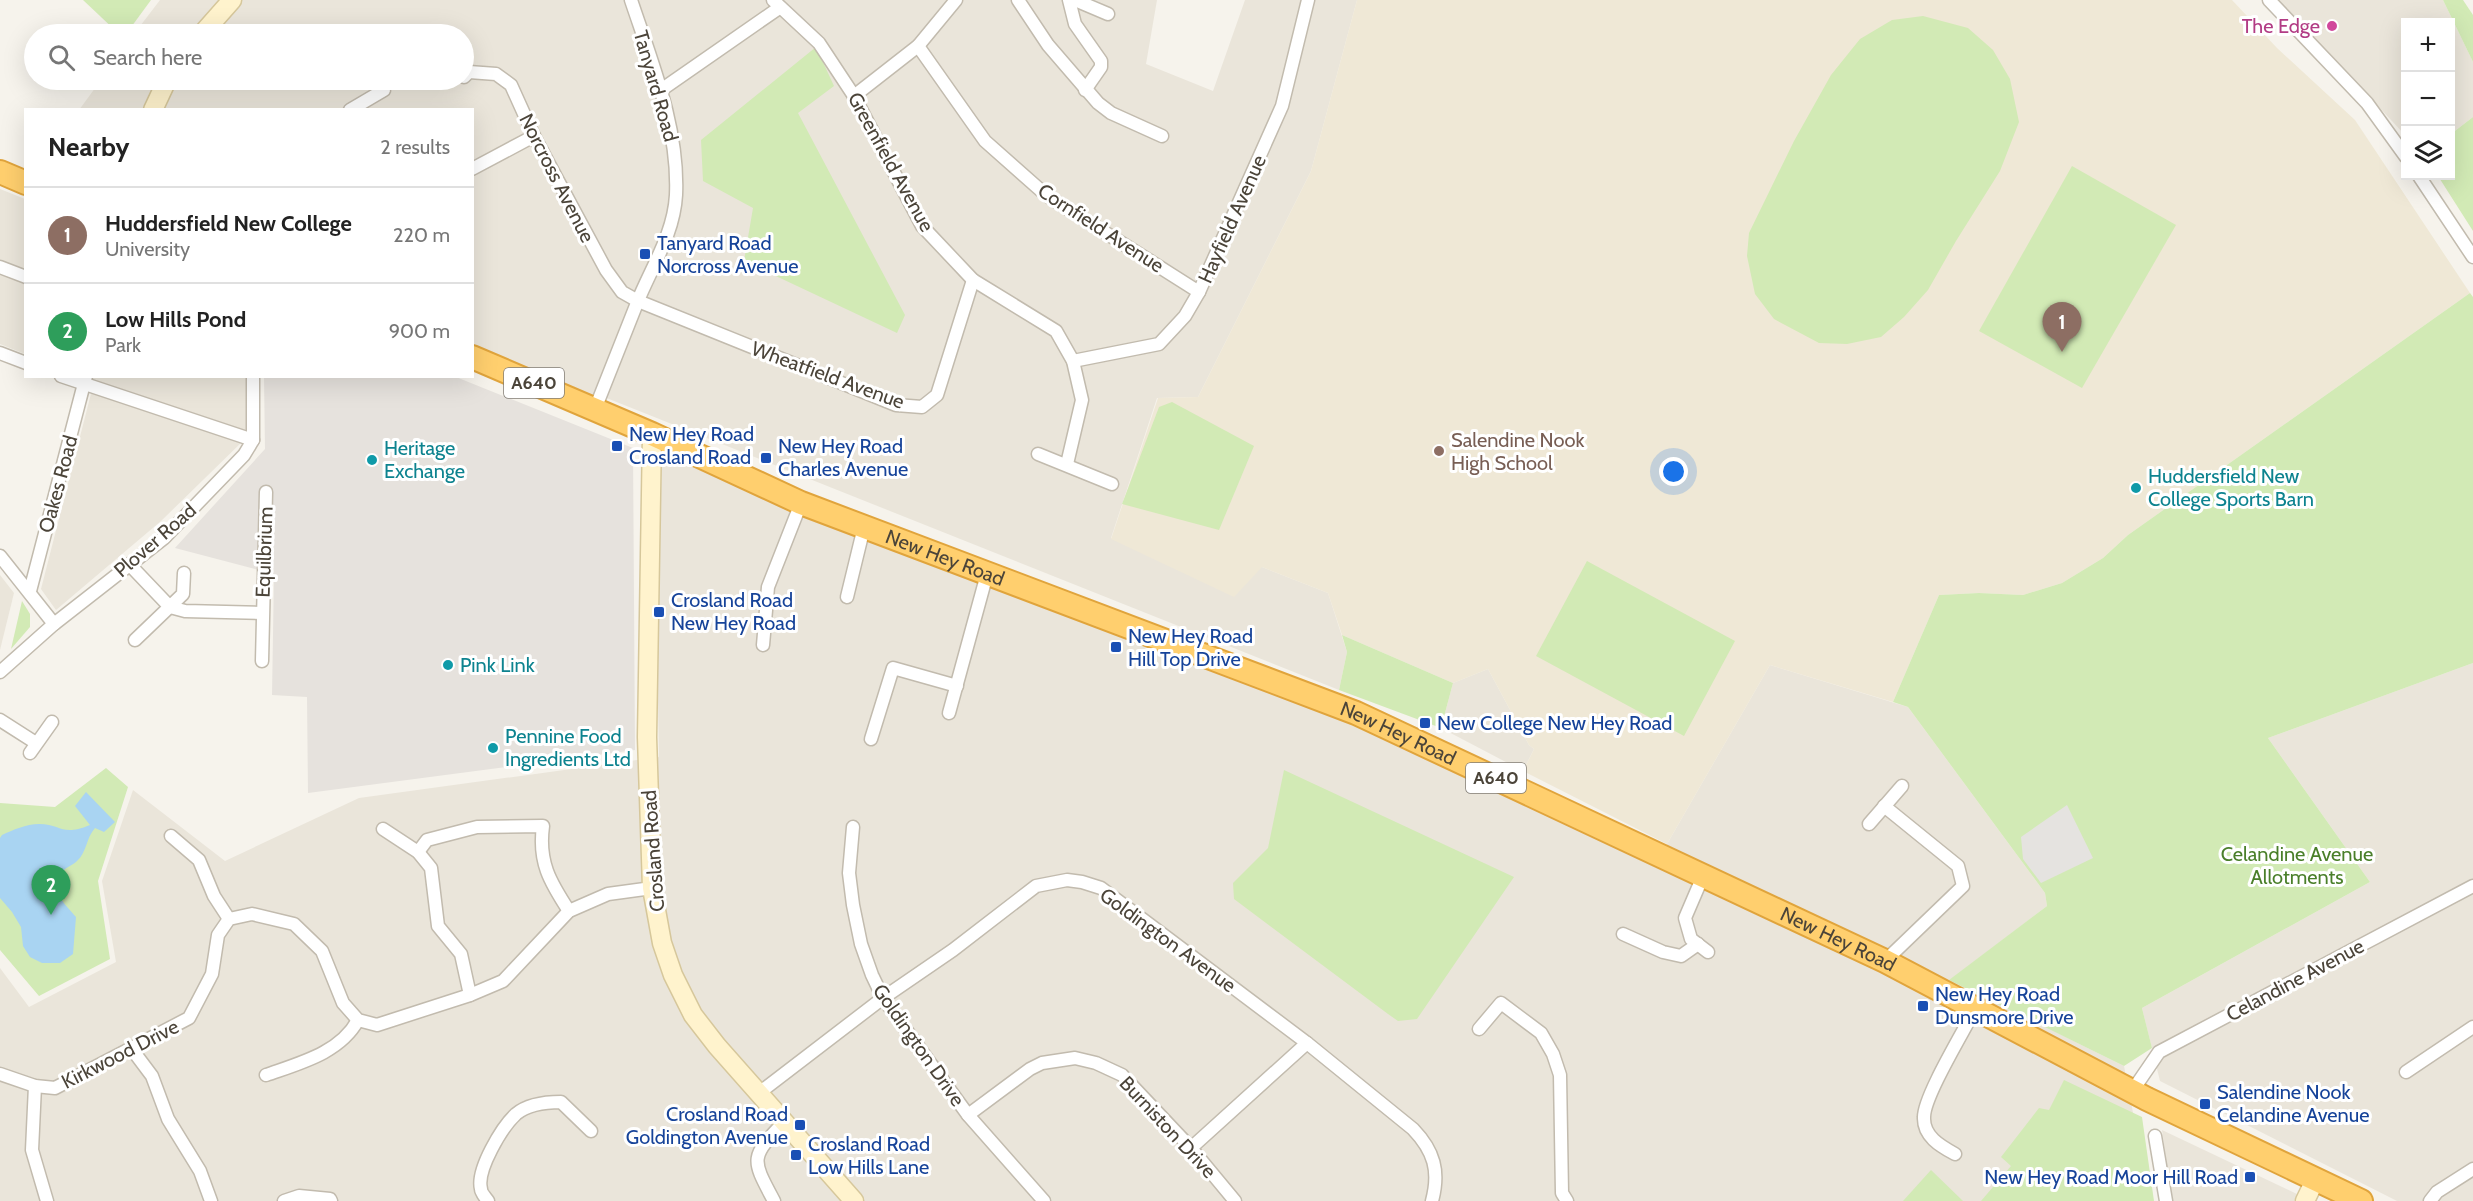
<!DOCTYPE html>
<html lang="en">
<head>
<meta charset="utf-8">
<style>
	:root { --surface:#fff; --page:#f2f2f2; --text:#222; --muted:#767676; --line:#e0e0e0; --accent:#111827 }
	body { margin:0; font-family:Cabin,sans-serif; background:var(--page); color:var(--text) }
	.controls { position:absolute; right:18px; top:18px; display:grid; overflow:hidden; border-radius:0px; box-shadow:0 6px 24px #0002 }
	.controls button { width:54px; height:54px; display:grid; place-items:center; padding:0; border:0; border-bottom:2px solid var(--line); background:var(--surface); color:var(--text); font:30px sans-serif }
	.you { position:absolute; left:1674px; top:472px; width:21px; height:21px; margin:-15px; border:4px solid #fff; border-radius:50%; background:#1a73e8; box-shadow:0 0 0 9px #1a73e833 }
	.badge { display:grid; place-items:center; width:39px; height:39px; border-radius:50%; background:var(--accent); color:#fff; font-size:20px; font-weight:700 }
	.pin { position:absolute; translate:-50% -50px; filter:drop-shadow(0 2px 3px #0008) }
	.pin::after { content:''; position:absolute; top:32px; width:21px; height:18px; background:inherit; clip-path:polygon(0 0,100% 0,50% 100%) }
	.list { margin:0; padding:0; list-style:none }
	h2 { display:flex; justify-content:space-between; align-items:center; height:78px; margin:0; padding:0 24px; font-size:26px }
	h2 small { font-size:20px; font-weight:400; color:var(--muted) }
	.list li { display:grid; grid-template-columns:39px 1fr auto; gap:18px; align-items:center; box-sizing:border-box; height:96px; padding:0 24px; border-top:2px solid var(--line) }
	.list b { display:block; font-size:22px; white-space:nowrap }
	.list p { margin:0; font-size:20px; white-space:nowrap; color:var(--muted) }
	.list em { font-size:20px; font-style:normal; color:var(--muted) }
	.icon { flex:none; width:33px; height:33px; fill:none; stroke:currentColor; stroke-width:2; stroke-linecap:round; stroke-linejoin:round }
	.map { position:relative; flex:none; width:2473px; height:1201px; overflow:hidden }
	.search { position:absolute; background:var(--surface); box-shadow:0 6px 24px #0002; left:24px; top:24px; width:450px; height:66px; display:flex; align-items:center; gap:15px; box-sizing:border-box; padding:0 21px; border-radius:33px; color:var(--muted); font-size:22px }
	.panel { position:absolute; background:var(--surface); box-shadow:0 6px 24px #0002; left:24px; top:108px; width:450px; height:270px; border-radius:0px }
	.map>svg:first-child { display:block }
	.residential { fill:#eae5da }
	.industrial { fill:#e6e2dd }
	.education { fill:#efe8d6 }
	.green { fill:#d2eab5 }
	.parking { fill:#e5e3e0 }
	.water { fill:#a9d4f2 }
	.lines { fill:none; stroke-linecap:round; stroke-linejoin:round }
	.street-casing { stroke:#c2bbae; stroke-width:15 }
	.secondary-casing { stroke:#d6c79b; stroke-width:21 }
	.highway-casing { stroke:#e0a43c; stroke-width:26 }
	.street { stroke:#fff; stroke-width:12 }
	.secondary { stroke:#fff3cd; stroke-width:18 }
	.highway { stroke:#ffcf6e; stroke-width:22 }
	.hotel-dot { fill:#d1479c; stroke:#fff; stroke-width:2 }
	.transit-dot { fill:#1a4fb4; stroke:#fff; stroke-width:2 }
	.education-dot { fill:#8d6e63; stroke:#fff; stroke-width:2 }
	.culture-dot { fill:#0f9aa8; stroke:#fff; stroke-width:2 }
	.labels { text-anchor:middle; stroke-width:6; stroke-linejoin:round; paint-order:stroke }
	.shield { fill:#fff; stroke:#817c74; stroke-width:1.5 }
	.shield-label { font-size:18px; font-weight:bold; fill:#4b4439 }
	.hotel-label { font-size:20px; fill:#b23c85; stroke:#fff; text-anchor:end }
	.street-label { font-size:20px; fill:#4b4439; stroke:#fff }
	.transit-label { font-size:20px; fill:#164399; stroke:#fff; text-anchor:start }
	.education-label { font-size:20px; fill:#785e54; stroke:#fff; text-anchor:start }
	.culture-label { font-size:20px; fill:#0d838f; stroke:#fff; text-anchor:start }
	.park-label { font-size:20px; fill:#4a7f2a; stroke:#fff }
</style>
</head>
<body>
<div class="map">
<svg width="2473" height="1201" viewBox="0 0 2473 1201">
	<rect width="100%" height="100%" fill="#f6f3ec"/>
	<g class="residential">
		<path d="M 160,0 L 1157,0 L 1146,64 L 1213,91 L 1245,0 L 1357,0 L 1311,171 L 1198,397 L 1157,398 L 1111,538 L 1262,567 L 1328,593 L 1347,652 L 1339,690 L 594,393 L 591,400 L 473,353 L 472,110 L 79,110 L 101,80 L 464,80 L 464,34 L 134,34 Z"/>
		<path d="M 2279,0 L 2443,0 L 2473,62 L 2473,117 L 2451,134 L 2450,22 L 2406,22 L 2405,135 Z"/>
		<path d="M 0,189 L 25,199 L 25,354 L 0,344 Z"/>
		<path d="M 81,377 L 247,377 L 246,438 L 161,521 L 56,610 L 41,589 L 94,382 Z"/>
		<path d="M 660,452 L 878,543 L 1354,720 L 1657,868 L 1667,844 L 1770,665 L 1908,707 L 2045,893 L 2047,906 L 1950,980 L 2124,1066 L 2150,1201 L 0,1201 L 0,968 L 29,1007 L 116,962 L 102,881 L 133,790 L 225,861 L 359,798 L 659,757 L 656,594 Z"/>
		<path d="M 0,575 L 14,593 L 0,650 Z"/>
		<path d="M 2473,663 L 2473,1201 L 2397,1201 L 2160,1081 L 2142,1008 L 2370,882 L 2268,738 Z"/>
		<path d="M 1488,669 L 1529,745 L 1534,749 L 1523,771 L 1441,728 L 1453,683 Z"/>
		<path d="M 2162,1130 L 2297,1194 L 2294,1201 L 2172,1201 Z"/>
	</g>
	<path class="industrial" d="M 264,377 L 456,377 L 633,448 L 635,750 L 308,793 L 307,697 L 272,695 L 274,574 L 175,548 L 265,449 Z"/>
	<path class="education" d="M 1357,0 L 2232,0 L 2277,48 L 2355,120 L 2470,293 L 2128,535 L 2103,558 L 2062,583 L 2023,595 L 1979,593 L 1939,595 L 1893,702 L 1770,665 L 1667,844 L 1523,771 L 1534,749 L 1529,745 L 1488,669 L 1453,683 L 1342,635 L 1328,593 L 1262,567 L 1234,597 L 1111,539 L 1158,398 L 1198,397 L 1311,171 Z"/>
	<g class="green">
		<path d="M 83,0 L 151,0 L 129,30 L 118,33 Z"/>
		<path d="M 2443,0 L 2463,0 L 2473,15 L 2473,62 Z"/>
		<path d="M 1923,16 L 1968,28 L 1993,50 L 2010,79 L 2019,122 L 2000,171 L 1956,241 L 1928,290 L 1904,317 L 1881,337 L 1847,344 L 1819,343 L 1774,319 L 1755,294 L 1747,256 L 1749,233 L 1794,141 L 1831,75 L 1860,39 L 1892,20 Z"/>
		<path d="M 816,47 L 834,86 L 798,113 L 905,315 L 897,333 L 744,261 L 753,208 L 703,181 L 701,140 Z"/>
		<path d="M 2473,117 L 2473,231 L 2438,176 L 2450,176 L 2451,134 Z"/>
		<path d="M 2072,166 L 2176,225 L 2082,388 L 1979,331 Z"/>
		<path d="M 2470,293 L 2473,297 L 2473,663 L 2268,738 L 2370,882 L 2142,1008 L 2152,1048 L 2124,1066 L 1949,980 L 2047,906 L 2045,893 L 1908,707 L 1893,702 L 1939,595 L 1979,593 L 2023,595 L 2062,583 L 2103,558 L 2128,535 Z"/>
		<path d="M 1172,402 L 1254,446 L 1219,530 L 1122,504 L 1159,407 Z"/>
		<path d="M 1587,561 L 1735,641 L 1684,736 L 1536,656 Z"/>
		<path d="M 22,601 L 30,614 L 30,627 L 11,649 Z"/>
		<path d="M 1342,635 L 1453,683 L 1441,728 L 1339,690 L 1347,652 Z"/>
		<path d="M 106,768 L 128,787 L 98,881 L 110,959 L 39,996 L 0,950 L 0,803 L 55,807 Z"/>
		<path d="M 1284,770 L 1514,877 L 1417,1019 L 1398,1021 L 1388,1014 L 1234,899 L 1233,883 L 1268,848 Z"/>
		<path d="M 2064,1080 L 2142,1117 L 2154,1201 L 1981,1201 L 2011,1166 L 2001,1157 L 2039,1108 L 2049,1110 Z"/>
		<path d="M 1931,1170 L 1963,1201 L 1903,1201 Z"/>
	</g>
	<path class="parking" d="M 2067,805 L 2093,858 L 2041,883 L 2023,859 L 2021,837 Z"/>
	<path class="water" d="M 86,792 L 115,822 L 104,832 L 95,828 C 86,838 87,852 77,861 C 73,865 66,867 62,872 C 47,889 66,905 76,917 L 73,954 L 60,963 L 42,963 L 30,957 L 23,946 L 21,927 L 12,912 L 0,898 L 0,838 L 2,835 C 13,830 26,824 39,824 C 62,824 61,837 90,825 L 75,806 Z"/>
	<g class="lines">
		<g class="street-casing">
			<g id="street">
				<path d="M 773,0 L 819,43 L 854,96 L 922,226 L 973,280 L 1056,331 L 1073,361 L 1082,400 L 1067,464"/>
				<path d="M 1018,0 L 1048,45 L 1098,103 L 1111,113 L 1162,136"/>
				<path d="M 1069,0 L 1075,24 L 1101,61 L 1101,67 L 1085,90"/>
				<path d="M 1075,0 L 1108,14"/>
				<path d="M 2269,0 L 2367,103 L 2406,157"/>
				<path d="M 918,46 L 985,141 L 1046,195 L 1199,292"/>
				<path d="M 464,77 L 469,72 L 496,74 L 511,85 L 534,136 L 606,270 L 622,292 L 638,301 L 896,405 L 922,407 L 937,395 L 973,280"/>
				<path d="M 661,90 L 779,8"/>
				<path d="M 854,96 L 918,46 L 956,0"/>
				<path d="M 350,110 L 384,90"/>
				<path d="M 472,169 L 534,136"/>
				<path d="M 2419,176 L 2473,257"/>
				<path d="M 0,267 L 26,277"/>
				<path d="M 0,353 L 26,363"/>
				<path d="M 1073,361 L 1159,344 L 1185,316 L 1199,292 L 1282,106 L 1308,0"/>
				<path d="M 61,376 L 253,440"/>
				<path d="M 595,409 C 609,374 623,338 637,303 C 651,268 674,234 676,195 C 679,128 652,63 631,0"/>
				<path d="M 1038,454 L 1112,484"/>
				<path d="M 0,556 L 54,624"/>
				<path d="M 129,564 L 170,607 L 185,611 L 262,613"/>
				<path d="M 30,591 L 86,376"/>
				<path d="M 847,597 L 864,527"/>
				<path d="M 135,640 L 183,594 L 184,573"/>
				<path d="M 763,645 L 768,587 L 801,503"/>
				<path d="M 262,661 L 266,492"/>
				<path d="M 0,672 L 54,624 L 164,538 L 244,455 L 253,440 L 253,376"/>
				<path d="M 949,713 L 987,574"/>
				<path d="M 0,720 L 36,743"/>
				<path d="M 871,739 L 893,668 L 957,686"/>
				<path d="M 30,753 L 52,722"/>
				<path d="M 1884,806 L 1958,866 L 1963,886 L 1885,961"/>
				<path d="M 1869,824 L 1902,786"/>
				<path d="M 853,827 L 849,873 L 853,905 L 861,944 L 872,975 L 883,998 L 968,1115 L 1044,1201"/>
				<path d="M 383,829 L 418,852 L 431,868 L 438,926 L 461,954 L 470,995"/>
				<path d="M 171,836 L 199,860 L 214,896 L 229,919"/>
				<path d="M 418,852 L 427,840 L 477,827 L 543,826 C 538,862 550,882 569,911"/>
				<path d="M 1703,876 L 1685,918 L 1691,939 L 1708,952"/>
				<path d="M 1623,934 L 1663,952 L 1681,956 L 1698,944"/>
				<path d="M 1479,1029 L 1501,1003 L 1541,1033 L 1553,1054 L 1560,1075 L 1562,1193 L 1567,1201"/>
				<path d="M 131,1048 L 152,1076 L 168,1119 L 200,1171 L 211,1201"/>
				<path d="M 2406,1072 L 2473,1027"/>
				<path d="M 0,1074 L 35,1086 L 55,1088 L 189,1018 L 212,974 L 218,935 L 229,919 L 252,914 L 294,924 L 322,951 L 343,1003 L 358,1020 L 377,1025 L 470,995 L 503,981 L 569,911 L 608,894 L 652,888"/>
				<path d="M 266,1075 C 300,1063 340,1053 358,1020"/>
				<path d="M 35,1086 L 32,1150 L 47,1201"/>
				<path d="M 2133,1090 L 2159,1052 L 2473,886"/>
				<path d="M 759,1093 L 883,998 L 953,950 L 1036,886 L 1067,880 L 1082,882 L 1101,888 L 1307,1043 L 1413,1129 C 1434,1151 1440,1171 1432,1201"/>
				<path d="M 968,1115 L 1030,1069 L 1042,1063 L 1075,1058 L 1096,1063 L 1122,1075 L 1191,1148 L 1235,1201"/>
				<path d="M 2155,1136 L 2166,1201"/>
				<path d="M 1191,1148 L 1307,1043"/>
				<path d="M 1955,1154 C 1940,1146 1923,1136 1924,1117 C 1924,1096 1964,1031 1975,1009"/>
				<path d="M 284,1201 L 299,1196 L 330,1199 L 331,1201"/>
				<path d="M 488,1201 C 486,1198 481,1193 481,1189 C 476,1170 502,1127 516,1114 C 528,1104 546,1102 561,1102 L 591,1131"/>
				<path d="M 774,1201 C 751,1158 750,1158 784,1122"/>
				<path d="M 2430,1201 L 2437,1192 L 2473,1169"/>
			</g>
		</g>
		<g class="secondary-casing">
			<g id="secondary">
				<path d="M 202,34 L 232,0"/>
				<path d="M 153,110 L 167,80"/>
				<path d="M 652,434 L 647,737 L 652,888 L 662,943 L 673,975 L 693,1015 L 717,1046 L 854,1201"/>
				<path d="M 2305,1201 L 2316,1178"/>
			</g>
		</g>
		<g class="highway-casing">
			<g id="highway">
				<path d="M 0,172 L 26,183"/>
				<path id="s1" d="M 472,357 L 652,434 L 801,503 L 1356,713 L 1885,961 L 2147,1099 L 2361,1201"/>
			</g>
		</g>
		<use href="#street" class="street"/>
		<use href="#secondary" class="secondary"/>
		<use href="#highway" class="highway"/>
	</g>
	<circle class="hotel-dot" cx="2332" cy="26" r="6"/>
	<g class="transit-dot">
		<rect x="639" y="248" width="12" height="12" rx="3"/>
		<rect x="611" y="440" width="12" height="12" rx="3"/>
		<rect x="760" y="452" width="12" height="12" rx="3"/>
		<rect x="653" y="606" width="12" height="12" rx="3"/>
		<rect x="1110" y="641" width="12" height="12" rx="3"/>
		<rect x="1419" y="717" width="12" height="12" rx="3"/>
		<rect x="1917" y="1000" width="12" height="12" rx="3"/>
		<rect x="2199" y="1098" width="12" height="12" rx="3"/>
		<rect x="794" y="1119" width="12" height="12" rx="3"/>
		<rect x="790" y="1149" width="12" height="12" rx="3"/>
		<rect x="2244" y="1171" width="12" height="12" rx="3"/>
	</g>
	<circle class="education-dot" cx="1439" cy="451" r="6"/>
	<g class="culture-dot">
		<circle cx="372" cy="460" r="6"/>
		<circle cx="2136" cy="488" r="6"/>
		<circle cx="448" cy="665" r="6"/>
		<circle cx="493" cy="748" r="6"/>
	</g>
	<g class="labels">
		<g class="shield">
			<rect x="504" y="368" width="60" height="30" rx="4.5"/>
			<rect x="1466" y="763" width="60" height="30" rx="4.5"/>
		</g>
		<g class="shield-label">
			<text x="534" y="389">A640</text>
			<text x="1496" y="784">A640</text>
		</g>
		<g class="hotel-label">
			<text x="2320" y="33">The Edge</text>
		</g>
		<g class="street-label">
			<text transform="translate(656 86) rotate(74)" y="7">Tanyard Road</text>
			<text transform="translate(891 162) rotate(61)" y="7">Greenfield Avenue</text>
			<text transform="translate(557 178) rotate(63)" y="7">Norcross Avenue</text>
			<text transform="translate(1232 219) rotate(-66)" y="7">Hayfield Avenue</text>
			<text transform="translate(1101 228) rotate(33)" y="7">Cornfield Avenue</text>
			<text transform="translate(828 375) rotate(20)" y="7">Wheatfield Avenue</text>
			<text transform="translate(58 484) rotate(-75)" y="7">Oakes Road</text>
			<text transform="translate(155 540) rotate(-41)" y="7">Plover Road</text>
			<text transform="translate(264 552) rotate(-88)" y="7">Equilbrium</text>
			<text dy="7" stroke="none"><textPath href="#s1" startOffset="514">New Hey Road</textPath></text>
			<text dy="7" stroke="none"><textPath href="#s1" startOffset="1000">New Hey Road</textPath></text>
			<text transform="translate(653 851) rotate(-94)" y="7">Crosland Road</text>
			<text dy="7" stroke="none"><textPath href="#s1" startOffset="1486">New Hey Road</textPath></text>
			<text transform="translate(1168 940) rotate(36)" y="7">Goldington Avenue</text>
			<text transform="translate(2295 980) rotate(-28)" y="7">Celandine Avenue</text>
			<text transform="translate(919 1045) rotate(55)" y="7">Goldington Drive</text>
			<text transform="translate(120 1054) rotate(-27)" y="7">Kirkwood Drive</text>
			<text transform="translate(1168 1127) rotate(47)" y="7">Burniston Drive</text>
		</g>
		<g class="transit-label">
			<text x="657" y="250">Tanyard Road<tspan x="657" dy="23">Norcross Avenue</tspan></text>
			<text x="629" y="441">New Hey Road<tspan x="629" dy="23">Crosland Road</tspan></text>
			<text x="778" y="453">New Hey Road<tspan x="778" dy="23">Charles Avenue</tspan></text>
			<text x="671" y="607">Crosland Road<tspan x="671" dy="23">New Hey Road</tspan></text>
			<text x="1128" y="643">New Hey Road<tspan x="1128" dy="23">Hill Top Drive</tspan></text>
			<text x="1437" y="730">New College New Hey Road</text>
			<text x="1935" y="1001">New Hey Road<tspan x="1935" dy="23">Dunsmore Drive</tspan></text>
			<text x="2217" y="1099">Salendine Nook<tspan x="2217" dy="23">Celandine Avenue</tspan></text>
			<text x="788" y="1121" text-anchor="end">Crosland Road<tspan x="788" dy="23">Goldington Avenue</tspan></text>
			<text x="808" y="1151">Crosland Road<tspan x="808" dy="23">Low Hills Lane</tspan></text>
			<text x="2238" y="1184" text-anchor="end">New Hey Road Moor Hill Road</text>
		</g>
		<g class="education-label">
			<text x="1451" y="447">Salendine Nook<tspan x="1451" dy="23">High School</tspan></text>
		</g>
		<g class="culture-label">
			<text x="384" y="455">Heritage<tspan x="384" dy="23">Exchange</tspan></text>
			<text x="2148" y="483">Huddersfield New<tspan x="2148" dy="23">College Sports Barn</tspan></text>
			<text x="460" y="672">Pink Link</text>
			<text x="505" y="743">Pennine Food<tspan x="505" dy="23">Ingredients Ltd</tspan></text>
		</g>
		<g class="park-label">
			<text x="2297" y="861">Celandine Avenue<tspan x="2297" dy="23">Allotments</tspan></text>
		</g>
	</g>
</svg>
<div class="controls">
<button>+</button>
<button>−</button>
<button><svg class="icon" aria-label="layers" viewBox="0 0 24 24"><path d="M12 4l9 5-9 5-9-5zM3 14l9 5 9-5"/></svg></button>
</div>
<div class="you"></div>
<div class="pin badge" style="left:2062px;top:352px;background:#8d6e63">1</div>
<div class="pin badge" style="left:51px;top:915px;background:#2e9e5b">2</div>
<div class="search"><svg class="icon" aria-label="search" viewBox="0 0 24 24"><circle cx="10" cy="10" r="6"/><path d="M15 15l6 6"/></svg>Search here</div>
<section class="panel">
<h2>Nearby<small>2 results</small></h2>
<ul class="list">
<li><span class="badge" style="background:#8d6e63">1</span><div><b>Huddersfield New College</b><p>University</p></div><em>220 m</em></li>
<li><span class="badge" style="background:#2e9e5b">2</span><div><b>Low Hills Pond</b><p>Park</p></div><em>900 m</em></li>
</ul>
</section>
</div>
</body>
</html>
